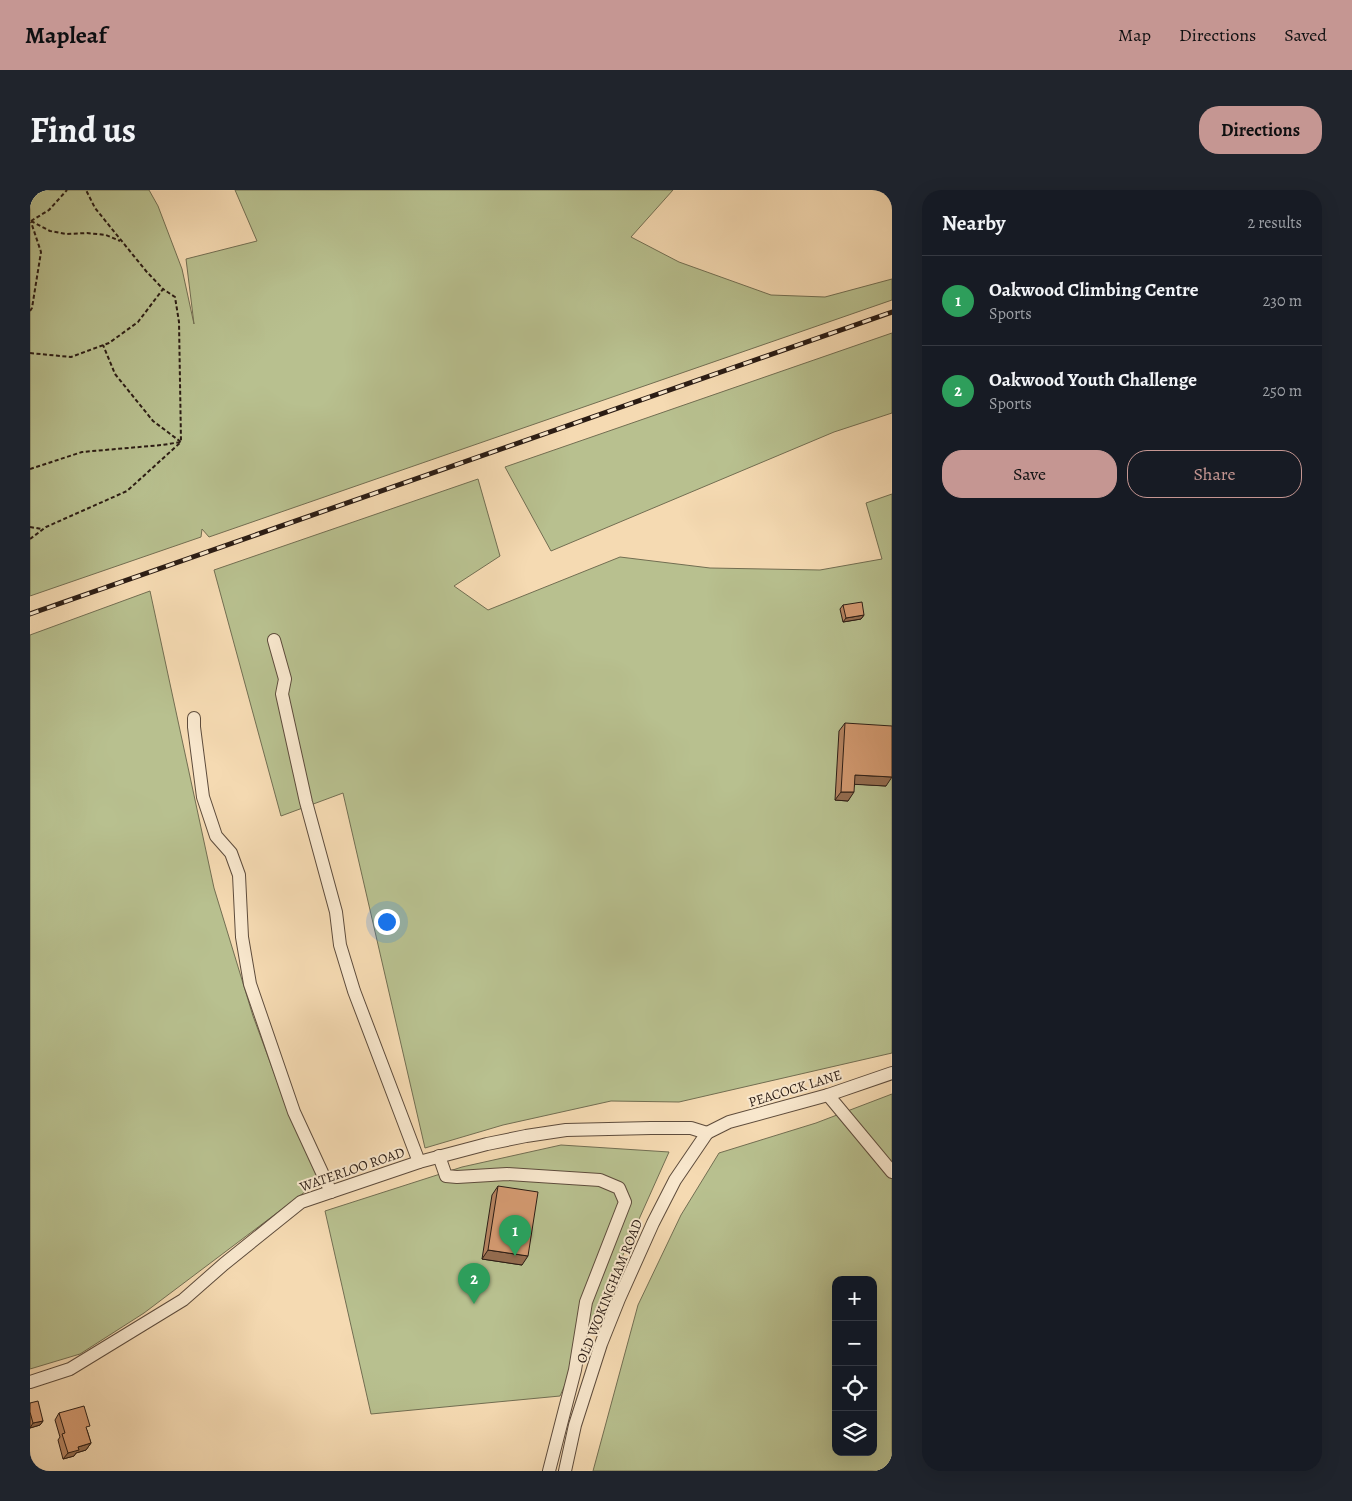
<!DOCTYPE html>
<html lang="en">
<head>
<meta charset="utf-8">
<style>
	:root { --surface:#171b24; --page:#20242c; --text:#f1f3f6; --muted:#9ea1a6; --line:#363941; --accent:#c59692 }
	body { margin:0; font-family:Alegreya,serif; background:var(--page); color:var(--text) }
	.controls { position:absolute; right:15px; bottom:15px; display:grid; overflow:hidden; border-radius:10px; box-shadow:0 5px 20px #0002 }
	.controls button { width:45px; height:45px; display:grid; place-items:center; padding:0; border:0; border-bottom:1px solid var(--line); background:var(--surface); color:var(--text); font:25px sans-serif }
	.you { position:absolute; left:356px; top:731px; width:18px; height:18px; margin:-12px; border:4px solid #fff; border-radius:50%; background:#1a73e8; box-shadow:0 0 0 8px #1a73e833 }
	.badge { display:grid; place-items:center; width:32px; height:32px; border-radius:50%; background:var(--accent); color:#fff; font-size:16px; font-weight:700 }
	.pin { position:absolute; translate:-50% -41px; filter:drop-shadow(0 1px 2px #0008) }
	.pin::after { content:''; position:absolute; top:26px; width:18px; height:15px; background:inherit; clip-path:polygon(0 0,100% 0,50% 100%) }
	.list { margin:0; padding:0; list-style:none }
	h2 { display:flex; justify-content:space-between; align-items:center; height:65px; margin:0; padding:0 20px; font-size:21px }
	h2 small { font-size:16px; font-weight:400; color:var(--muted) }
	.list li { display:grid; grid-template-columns:32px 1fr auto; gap:15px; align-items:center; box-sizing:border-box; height:90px; padding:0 20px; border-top:1px solid var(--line) }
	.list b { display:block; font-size:19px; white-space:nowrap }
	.list p { margin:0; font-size:16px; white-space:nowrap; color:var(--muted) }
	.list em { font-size:16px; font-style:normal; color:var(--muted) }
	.actions { display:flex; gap:10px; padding:15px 20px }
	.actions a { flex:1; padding:11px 0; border:1px solid var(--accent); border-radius:20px; text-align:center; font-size:18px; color:var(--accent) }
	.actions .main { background:var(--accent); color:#111 }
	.icon { flex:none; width:28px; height:28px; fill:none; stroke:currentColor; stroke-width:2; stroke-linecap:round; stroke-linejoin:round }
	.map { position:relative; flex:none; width:862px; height:1281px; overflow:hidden; border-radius:20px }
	header { display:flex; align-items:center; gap:30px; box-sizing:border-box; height:70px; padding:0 25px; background:var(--accent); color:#111 }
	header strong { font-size:24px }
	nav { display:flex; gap:28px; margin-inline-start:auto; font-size:18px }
	.intro { display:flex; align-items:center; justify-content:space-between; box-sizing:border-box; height:120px; padding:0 30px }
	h1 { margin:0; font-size:35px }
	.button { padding:12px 22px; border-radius:20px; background:var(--accent); color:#111; font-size:18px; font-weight:700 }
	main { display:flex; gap:30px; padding:0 30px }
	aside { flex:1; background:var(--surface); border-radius:20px; box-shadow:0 5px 20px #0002 }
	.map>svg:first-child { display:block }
	.green { fill:#b8c08f; stroke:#726e52; fill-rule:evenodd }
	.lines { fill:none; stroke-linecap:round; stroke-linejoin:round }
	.minor-casing { stroke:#5e4c3c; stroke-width:14 }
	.path { stroke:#2b1c14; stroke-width:2; stroke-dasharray:4 2.5; stroke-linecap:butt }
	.minor { stroke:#f8e7cd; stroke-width:12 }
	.rail-casing { stroke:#2b1c14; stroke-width:5 }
	.rail { stroke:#f8e7cd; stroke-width:3; stroke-dasharray:9; stroke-linecap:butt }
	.wall { fill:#b68461; stroke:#2b1c14 }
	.shaded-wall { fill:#946c4f; stroke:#2b1c14 }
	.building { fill:#d49a71; stroke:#2b1c14 }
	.labels { text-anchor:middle; stroke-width:4; stroke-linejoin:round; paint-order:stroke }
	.street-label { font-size:14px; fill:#2b1c14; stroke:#f8e7cd }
</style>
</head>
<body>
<header>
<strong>Mapleaf</strong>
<nav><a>Map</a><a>Directions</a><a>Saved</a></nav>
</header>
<div class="intro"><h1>Find us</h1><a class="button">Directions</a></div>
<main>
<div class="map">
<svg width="862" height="1281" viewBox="0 0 862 1281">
	<rect width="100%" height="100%" fill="#f5dab2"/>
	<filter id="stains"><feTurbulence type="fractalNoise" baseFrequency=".004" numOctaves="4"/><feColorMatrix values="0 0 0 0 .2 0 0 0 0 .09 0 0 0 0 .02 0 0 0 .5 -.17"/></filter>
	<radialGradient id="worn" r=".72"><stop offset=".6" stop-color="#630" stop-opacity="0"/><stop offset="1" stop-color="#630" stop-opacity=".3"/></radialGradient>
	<g class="green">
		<path d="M 0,0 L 119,0 L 128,16 L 152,79 L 164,134 L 156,69 L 227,51 L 205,0 L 643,0 L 601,47 L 649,72 L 741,105 L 795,107 L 862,89 L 862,110 L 179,347 L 172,339 L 171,347 L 0,406 Z"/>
		<path d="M 862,143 L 862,223 L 804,242 L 521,361 L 475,277 Z"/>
		<path d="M 448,289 L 470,366 L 424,396 L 458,420 L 590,367 L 680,378 L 790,380 L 852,369 L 836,313 L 862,304 L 862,863 L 649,912 L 581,911 L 473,935 L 395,958 L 313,603 L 251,626 L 184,380 Z"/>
		<path d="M 120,401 L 184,698 L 223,826 L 257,918 L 292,989 L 114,1123 L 50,1164 L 0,1179 L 0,445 Z"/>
		<path d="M 862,904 L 862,1281 L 563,1281 L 608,1115 L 651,1025 L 689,963 L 786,933 ZM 806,1090 L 843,1090 L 843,1262 L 806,1262 Z"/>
		<path d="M 531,955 L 639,962 L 530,1206 L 341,1224 L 295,1021 L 432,977 Z"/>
	</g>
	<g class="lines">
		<g class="minor-casing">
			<g id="minor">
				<path d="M 244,450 L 255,489 L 252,504 L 276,612 L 306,722 L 310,755 L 324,801 L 389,972"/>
				<path d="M 164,528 L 164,537 L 173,607 L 186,646 L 201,663 L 209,685 L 212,747 L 220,794 L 264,922 L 301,1002"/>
				<path d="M 798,905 L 862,982"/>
				<path d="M 677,943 L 699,932 L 798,905 L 862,883"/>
				<path d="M 409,966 L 416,986 L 427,987 L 477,984 L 570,990 L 589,998 L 595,1012 L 556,1112 L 545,1180 L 519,1281"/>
				<path d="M 0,1192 L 40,1179 L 153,1110 L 194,1074 L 271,1012 L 389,972 L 457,954 L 496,946 L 536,940 L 621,938 L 661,938 L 677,943"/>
				<path d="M 535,1281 L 545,1235 L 571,1154 L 589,1109 L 623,1033 L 645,990 L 677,943"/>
			</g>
		</g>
		<g class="path">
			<path d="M 1,31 L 20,41 L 36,44 L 57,43 L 76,45 L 90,51"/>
			<path d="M 1,31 L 19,20 L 37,0"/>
			<path d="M 0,121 L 2,118 L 11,62 L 1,32"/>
			<path d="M 0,163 L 41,167 L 79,153 L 108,132 L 133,99 L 116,81 L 65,18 L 56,0"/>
			<path d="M 0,279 L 52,262 L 132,255 L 151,252 L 149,132 L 145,107 L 133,99"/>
			<path d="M 0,337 L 12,339"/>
			<path d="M 0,349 L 16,337 L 97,301 L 151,252 L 123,231 L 85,184 L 73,155"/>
		</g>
		<use href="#minor" class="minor"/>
		<g class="rail-casing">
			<path id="rail" d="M 0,424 L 862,122"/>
		</g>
		<use href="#rail" class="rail"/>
	</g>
	<g class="wall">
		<path d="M 813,415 L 834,425 L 831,429 L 813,432 L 810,419 Z"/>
		<path d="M 815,533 L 856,596 L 825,594 L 818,611 L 805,610 L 809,541 Z"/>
		<path d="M 468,996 L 492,1075 L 452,1069 L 462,1005 Z"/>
		<path d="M 0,1213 L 13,1231 L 10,1235 L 0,1238 Z"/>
		<path d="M 29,1223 L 57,1240 L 61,1253 L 56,1260 L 46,1263 L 44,1266 L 33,1269 L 28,1250 L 30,1247 L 25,1230 Z"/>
	</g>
	<g class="shaded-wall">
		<path d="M 834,425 L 831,429 L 813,432 L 816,428 Z"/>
		<path d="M 825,585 L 862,587 L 856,596 L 819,594 Z"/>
		<path d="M 811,602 L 824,602 L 818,611 L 805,610 Z"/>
		<path d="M 458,1060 L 498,1066 L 492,1075 L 452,1069 Z"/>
		<path d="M 13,1231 L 10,1235 L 0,1238 L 3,1233 Z"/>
		<path d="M 61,1253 L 56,1260 L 46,1263 L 44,1266 L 33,1269 L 38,1263 L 48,1257 Z"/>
	</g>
	<g class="building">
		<path d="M 832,412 L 834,425 L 816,428 L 813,415 Z"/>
		<path d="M 815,533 L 862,536 L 862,587 L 825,585 L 824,602 L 811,602 Z"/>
		<path d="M 468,996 L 508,1002 L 498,1066 L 458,1060 Z"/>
		<path d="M 8,1211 L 13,1231 L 3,1233 L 0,1222 L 0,1213 Z"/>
		<path d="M 54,1216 L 60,1236 L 56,1237 L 61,1253 L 48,1257 L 49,1260 L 38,1263 L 32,1244 L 35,1243 L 29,1223 Z"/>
	</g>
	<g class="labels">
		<g class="street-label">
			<text transform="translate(765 898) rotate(-17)" y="5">PEACOCK LANE</text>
			<text transform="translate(322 979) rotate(-19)" y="5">WATERLOO ROAD</text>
			<text transform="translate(579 1101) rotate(-68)" y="5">OLD WOKINGHAM ROAD</text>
		</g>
	</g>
	<rect width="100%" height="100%" filter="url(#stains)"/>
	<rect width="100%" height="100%" fill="url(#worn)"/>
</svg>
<div class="controls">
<button>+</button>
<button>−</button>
<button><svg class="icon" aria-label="locate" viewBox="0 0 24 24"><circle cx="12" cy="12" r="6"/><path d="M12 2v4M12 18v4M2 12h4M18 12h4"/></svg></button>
<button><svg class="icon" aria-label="layers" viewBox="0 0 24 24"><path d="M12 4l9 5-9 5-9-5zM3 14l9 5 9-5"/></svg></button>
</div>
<div class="you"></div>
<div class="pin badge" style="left:485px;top:1066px;background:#2e9e5b">1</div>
<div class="pin badge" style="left:444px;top:1114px;background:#2e9e5b">2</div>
</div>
<aside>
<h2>Nearby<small>2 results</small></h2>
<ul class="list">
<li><span class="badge" style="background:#2e9e5b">1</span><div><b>Oakwood Climbing Centre</b><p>Sports</p></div><em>230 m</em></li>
<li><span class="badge" style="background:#2e9e5b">2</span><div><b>Oakwood Youth Challenge</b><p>Sports</p></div><em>250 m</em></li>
</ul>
<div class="actions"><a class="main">Save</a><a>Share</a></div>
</aside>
</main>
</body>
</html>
